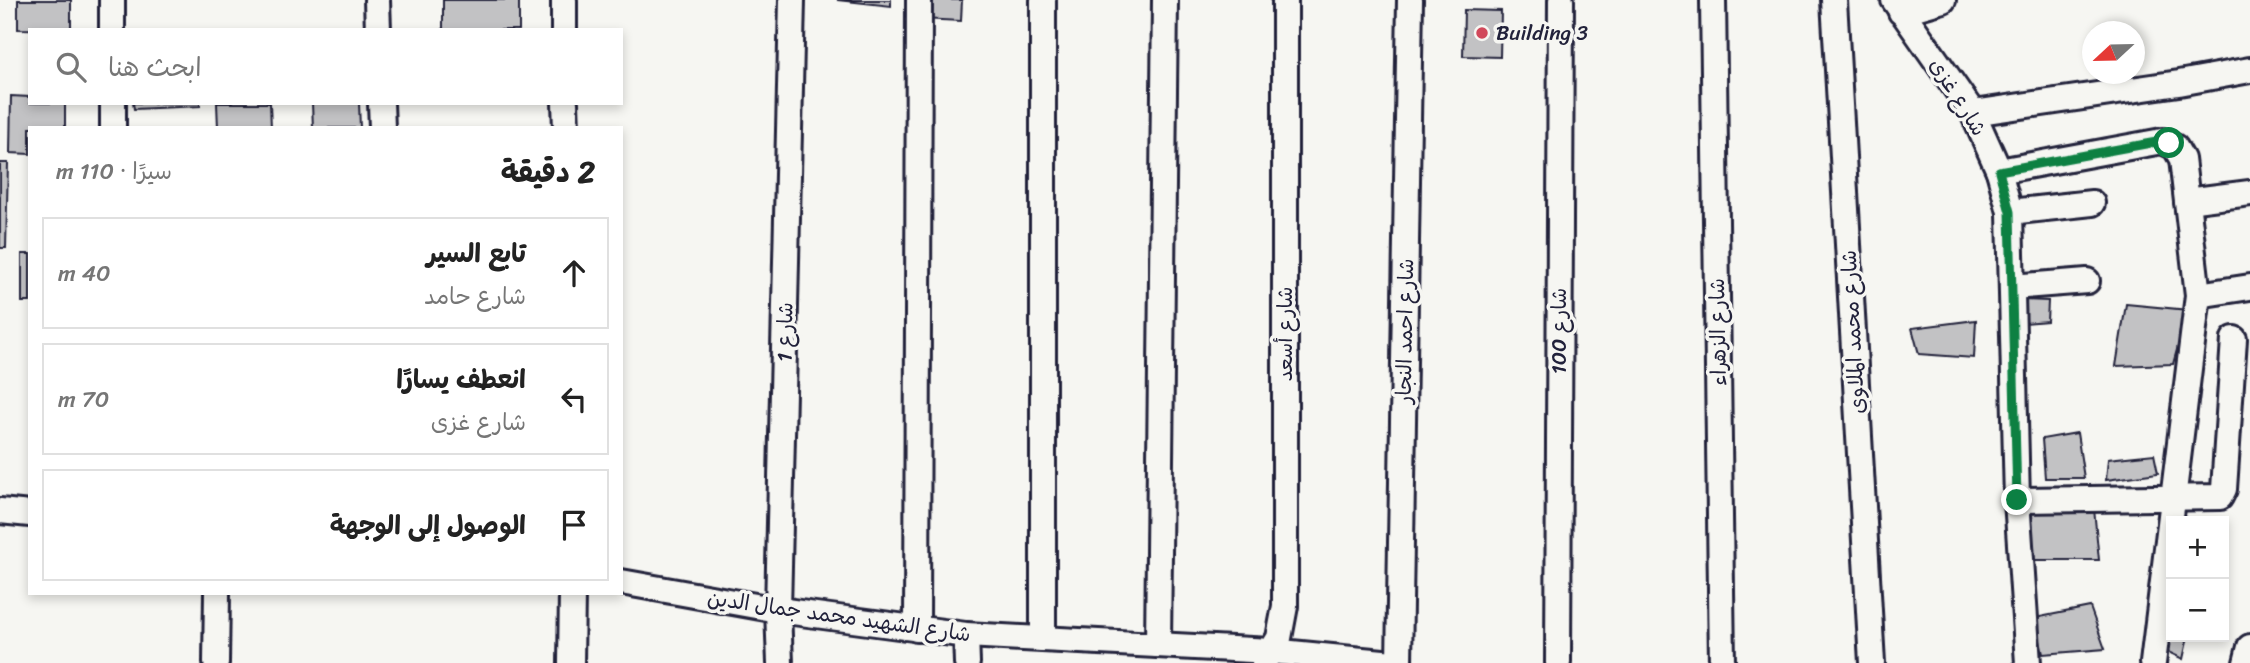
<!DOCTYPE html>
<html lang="ar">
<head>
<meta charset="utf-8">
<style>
	:root { --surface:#fff; --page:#f6f6f6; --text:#222; --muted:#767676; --line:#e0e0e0 }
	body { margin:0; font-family:Sriracha,"Playpen Sans Arabic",sans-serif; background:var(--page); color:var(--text); direction:rtl }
	.controls { position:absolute; right:21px; bottom:21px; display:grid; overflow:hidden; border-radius:0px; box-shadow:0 4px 10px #0003 }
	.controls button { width:63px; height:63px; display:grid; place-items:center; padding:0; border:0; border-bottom:2px solid var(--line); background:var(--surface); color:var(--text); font:35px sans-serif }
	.compass { position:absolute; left:2082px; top:21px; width:63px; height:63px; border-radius:50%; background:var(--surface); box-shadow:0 4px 10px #0003; rotate:248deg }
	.stop { position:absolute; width:21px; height:21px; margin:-16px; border:5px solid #0b8043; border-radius:50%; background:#fff }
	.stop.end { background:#0b8043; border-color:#fff; box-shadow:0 2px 7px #0008 }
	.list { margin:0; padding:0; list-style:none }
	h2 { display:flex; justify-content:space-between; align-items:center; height:91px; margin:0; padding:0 28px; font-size:30px }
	h2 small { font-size:23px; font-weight:400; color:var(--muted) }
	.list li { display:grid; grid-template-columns:46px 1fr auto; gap:21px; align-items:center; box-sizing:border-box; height:112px; margin:0 14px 14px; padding:0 14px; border:2px solid var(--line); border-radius:0px }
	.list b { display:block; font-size:26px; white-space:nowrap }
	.list p { margin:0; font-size:23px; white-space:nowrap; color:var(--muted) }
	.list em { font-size:23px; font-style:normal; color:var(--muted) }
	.icon { flex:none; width:38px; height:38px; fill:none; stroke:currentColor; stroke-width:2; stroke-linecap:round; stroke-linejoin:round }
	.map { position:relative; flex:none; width:2250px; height:663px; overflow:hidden; direction:ltr }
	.search { position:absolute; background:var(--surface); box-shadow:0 4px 10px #0003; left:28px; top:28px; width:595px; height:77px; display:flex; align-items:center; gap:18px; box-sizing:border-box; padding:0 24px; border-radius:0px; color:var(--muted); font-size:26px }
	.panel { position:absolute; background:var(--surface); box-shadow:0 4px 10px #0003; left:28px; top:126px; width:595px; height:469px; border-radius:0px; direction:rtl }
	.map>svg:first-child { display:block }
	.building { fill:#c2c2c4; stroke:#22223b; stroke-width:2 }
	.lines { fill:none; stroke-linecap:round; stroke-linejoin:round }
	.street-casing { stroke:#22223b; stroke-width:30 }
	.street { stroke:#f6f6f2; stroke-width:24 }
	.route { stroke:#0b8043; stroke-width:9 }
	.poi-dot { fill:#d1495b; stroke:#f6f6f2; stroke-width:2.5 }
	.labels { text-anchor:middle; stroke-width:7; stroke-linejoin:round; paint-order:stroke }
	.poi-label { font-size:21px; fill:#22223b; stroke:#f6f6f2; text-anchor:start }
	.street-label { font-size:21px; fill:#22223b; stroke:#f6f6f2 }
</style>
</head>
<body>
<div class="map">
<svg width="2250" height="663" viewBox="0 0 2250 663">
	<rect width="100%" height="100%" fill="#f6f6f2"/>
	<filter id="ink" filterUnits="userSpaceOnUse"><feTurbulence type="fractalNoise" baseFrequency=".0143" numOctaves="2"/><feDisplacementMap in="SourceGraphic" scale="14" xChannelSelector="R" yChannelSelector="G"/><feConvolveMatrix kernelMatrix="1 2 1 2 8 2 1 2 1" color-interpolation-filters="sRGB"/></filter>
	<g filter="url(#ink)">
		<g class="building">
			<path d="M 18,0 L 71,0 L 71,30 L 18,29 Z"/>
			<rect x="443" y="0" width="76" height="30"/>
			<path d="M 837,0 L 891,0 L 891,6 Z"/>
			<path d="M 922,0 L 962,0 L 961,21 L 921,19 Z"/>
			<path d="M 1464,10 L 1501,11 L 1500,57 L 1463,56 Z"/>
			<path d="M 11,96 L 30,97 L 30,103 L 65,103 L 65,128 L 30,128 L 30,154 L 10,153 Z"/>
			<path d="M 133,103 L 200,103 L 200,106 L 134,109 Z"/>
			<path d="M 217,103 L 270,103 L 271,128 L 218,128 Z"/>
			<path d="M 312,103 L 359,103 L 360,128 L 313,128 Z"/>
			<path d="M 0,163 L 8,163 L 6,248 L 0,248 Z"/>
			<rect x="22" y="254" width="8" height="48"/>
			<path d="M 2021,300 L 2048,301 L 2047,321 L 2025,323 Z"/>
			<path d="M 2126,304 L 2188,310 L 2173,364 L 2116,366 Z"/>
			<path d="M 1976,320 L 1974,358 L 1919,354 L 1912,328 Z"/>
			<path d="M 2077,433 L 2084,478 L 2045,478 L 2042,439 Z"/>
			<path d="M 2154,454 L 2158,473 L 2106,480 L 2108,459 Z"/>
			<path d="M 2094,509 L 2099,560 L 2030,560 L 2027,511 Z"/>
			<path d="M 2090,607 L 2105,649 L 2043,654 L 2035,618 Z"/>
			<path d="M 2171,627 L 2171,637 L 2188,637 L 2183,659 L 2166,651 Z"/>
		</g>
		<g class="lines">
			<g class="street-casing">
				<g id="street">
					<path d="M 112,0 L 112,30"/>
					<path d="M 377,0 L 378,30"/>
					<path d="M 564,0 L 564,30"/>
					<path d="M 1043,0 L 1043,639"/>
					<path d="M 1713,0 L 1722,663"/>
					<path d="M 1834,0 L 1872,663"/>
					<path d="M 1894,0 L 1973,113 L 1999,171 L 2010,212 L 2017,500 L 2028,663"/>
					<path d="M 1901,12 L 1943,0"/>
					<path d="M 113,103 L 113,128"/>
					<path d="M 381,103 L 382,128"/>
					<path d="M 565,103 L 566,128"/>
					<path d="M 1973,113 L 2179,83 L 2250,70"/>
					<path d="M 1999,171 L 2162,141 L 2175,147 L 2182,159 L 2198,295 L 2153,663"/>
					<path d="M 2187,201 L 2250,193"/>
					<path d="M 2010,212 L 2092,203"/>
					<path d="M 2012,287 L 2087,281"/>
					<path d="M 2198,295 L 2250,287"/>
					<path d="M 2017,500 L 2220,497 L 2224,489 L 2234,339"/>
					<path d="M 0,511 L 30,514"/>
					<path d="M 621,582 L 778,610 L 966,635 L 1271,651 L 1393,663"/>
					<path d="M 917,629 L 919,0"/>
					<path d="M 966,635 L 967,663"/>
					<path d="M 1158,645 L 1165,0"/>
					<path d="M 1264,662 L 1279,638 L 1285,606 L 1285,0"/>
					<path d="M 216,663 L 217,593"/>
					<path d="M 571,663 L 572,593"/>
					<path d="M 780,663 L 778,610 L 792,0"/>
					<path d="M 1399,663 L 1410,0"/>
					<path d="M 1558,663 L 1561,0"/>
					<path d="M 2246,663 L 2250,647"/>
				</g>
			</g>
			<use href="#street" class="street"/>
		</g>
	</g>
	<g class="lines" filter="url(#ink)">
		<path class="route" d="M 2017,500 L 2010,212 L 1999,171 L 2162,141 L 2169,143"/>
	</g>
	<circle class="poi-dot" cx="1482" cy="33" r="7"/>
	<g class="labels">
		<g class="poi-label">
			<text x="1496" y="40">Building 3</text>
		</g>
		<g class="street-label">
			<text transform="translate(1958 97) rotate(58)" y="7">شارع غزى</text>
			<text transform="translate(1405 331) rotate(-89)" y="7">شارع احمد النجار</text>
			<text transform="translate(1559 331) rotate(-90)" y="7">شارع 100</text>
			<text transform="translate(785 332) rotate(-89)" y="7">شارع 1</text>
			<text transform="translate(1718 332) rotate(-91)" y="7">شارع الزهراء</text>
			<text transform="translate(1853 332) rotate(-93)" y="7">شارع محمد الملاوى</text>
			<text transform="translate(1285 334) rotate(-90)" y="7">شارع أسعد</text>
			<text transform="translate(839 616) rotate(8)" y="7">شارع الشهيد محمد جمال الدين</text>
		</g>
	</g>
</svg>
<div class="controls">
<button>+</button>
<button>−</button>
</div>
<svg class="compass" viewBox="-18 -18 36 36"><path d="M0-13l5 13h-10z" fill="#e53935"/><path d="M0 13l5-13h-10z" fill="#767676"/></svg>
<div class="stop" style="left:2169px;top:143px"></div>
<div class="stop end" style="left:2017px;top:500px"></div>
<div class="search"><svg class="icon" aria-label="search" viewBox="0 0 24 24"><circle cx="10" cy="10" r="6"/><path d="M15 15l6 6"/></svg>ابحث هنا</div>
<section class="panel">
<h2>2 دقيقة<small>سيرًا · 110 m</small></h2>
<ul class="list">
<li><svg class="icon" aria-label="ahead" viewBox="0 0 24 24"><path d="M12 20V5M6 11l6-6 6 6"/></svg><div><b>تابع السير</b><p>شارع حامد</p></div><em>40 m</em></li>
<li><svg class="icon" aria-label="left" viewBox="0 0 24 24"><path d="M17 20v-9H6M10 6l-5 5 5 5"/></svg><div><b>انعطف يسارًا</b><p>شارع غزى</p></div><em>70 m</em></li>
<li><svg class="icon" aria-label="arrive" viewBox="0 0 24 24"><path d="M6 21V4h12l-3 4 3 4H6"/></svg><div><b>الوصول إلى الوجهة</b></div></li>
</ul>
</section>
</div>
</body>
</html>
